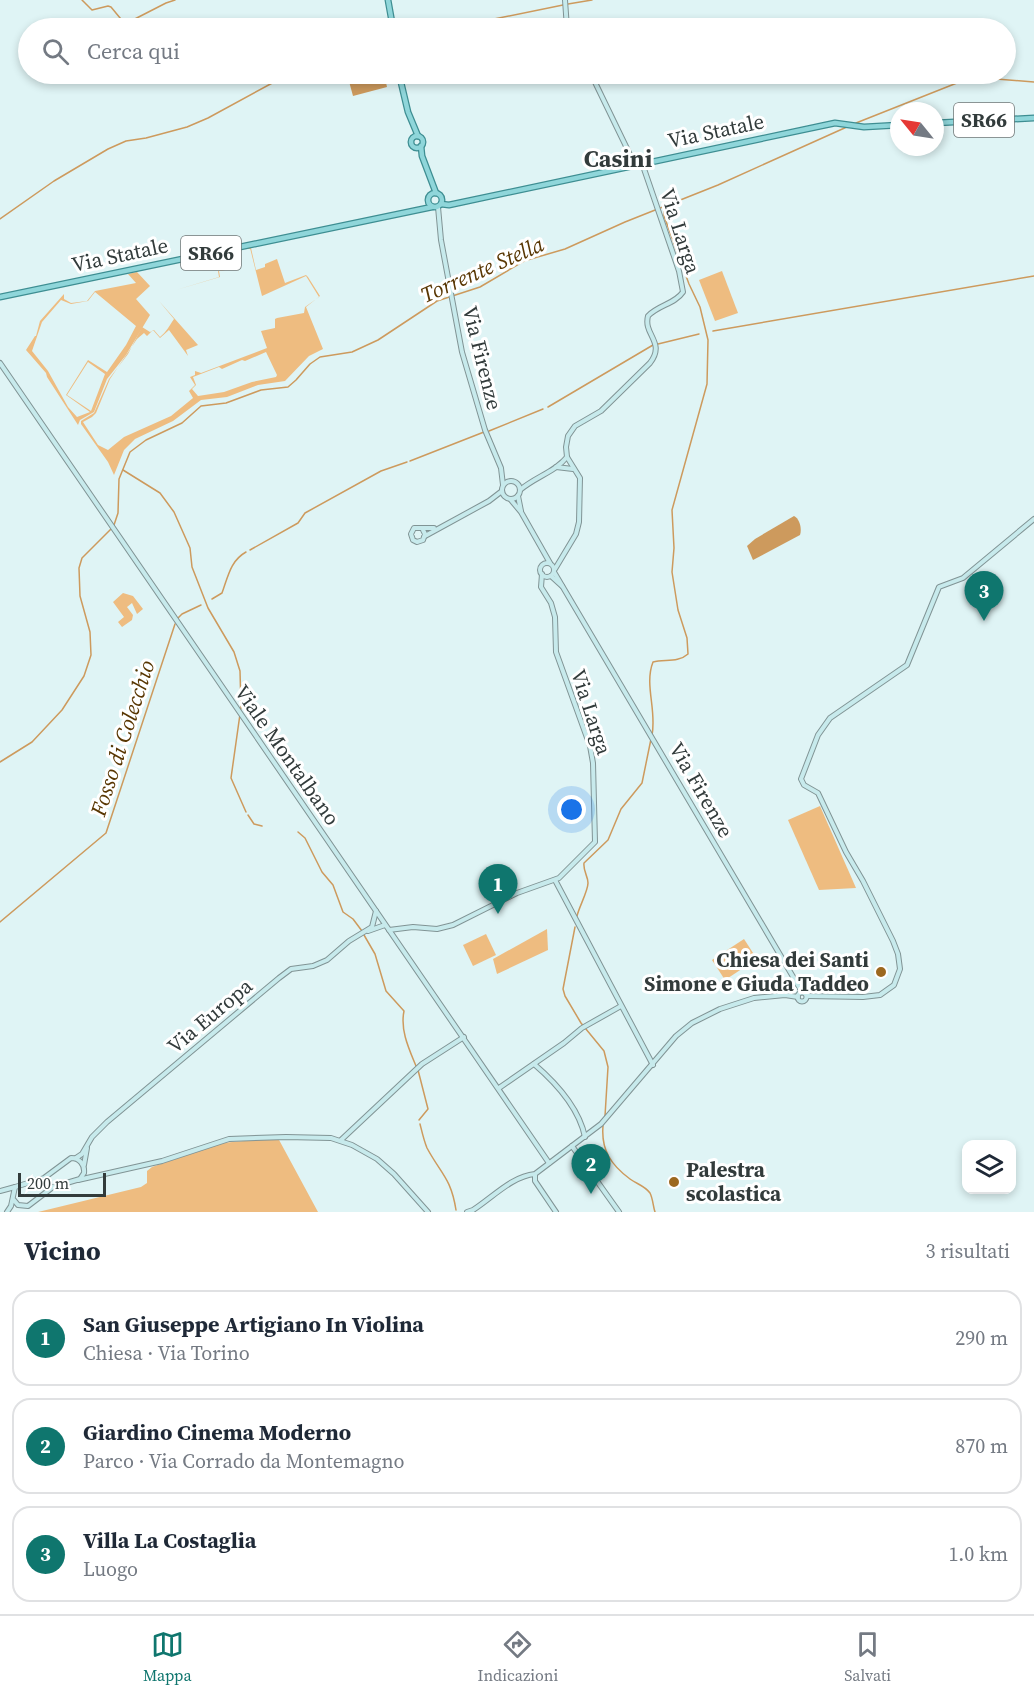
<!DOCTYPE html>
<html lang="it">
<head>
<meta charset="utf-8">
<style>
	:root { --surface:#fff; --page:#f2f2f3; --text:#1f2937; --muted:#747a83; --line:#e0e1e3; --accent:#0f766e }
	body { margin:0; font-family:"Source Serif 4",serif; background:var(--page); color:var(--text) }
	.controls { position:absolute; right:18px; bottom:18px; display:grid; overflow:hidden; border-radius:12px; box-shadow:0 3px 9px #0003 }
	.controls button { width:54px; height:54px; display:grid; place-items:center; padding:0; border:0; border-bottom:2px solid var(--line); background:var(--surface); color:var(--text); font:30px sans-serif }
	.compass { position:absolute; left:890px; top:102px; width:54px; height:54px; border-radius:50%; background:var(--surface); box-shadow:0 3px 9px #0003; rotate:300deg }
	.scale { position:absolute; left:18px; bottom:15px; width:88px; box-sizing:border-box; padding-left:6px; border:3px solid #323b3b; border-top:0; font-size:16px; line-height:21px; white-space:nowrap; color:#323b3b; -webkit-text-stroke:4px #fff; paint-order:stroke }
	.you { position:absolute; left:572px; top:810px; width:21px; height:21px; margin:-15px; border:4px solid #fff; border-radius:50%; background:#1a73e8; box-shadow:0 0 0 9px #1a73e833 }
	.badge { display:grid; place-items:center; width:39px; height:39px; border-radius:50%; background:var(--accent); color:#fff; font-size:20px; font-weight:700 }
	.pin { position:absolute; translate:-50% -50px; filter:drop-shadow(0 2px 3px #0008) }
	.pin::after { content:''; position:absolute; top:32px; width:21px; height:18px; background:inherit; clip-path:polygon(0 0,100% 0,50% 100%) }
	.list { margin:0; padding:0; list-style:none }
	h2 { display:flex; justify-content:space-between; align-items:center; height:78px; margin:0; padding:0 24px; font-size:26px }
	h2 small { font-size:20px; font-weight:400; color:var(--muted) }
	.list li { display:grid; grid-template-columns:39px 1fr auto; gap:18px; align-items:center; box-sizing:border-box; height:96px; margin:0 12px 12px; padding:0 12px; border:2px solid var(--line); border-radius:18px }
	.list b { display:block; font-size:22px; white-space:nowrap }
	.list p { margin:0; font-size:20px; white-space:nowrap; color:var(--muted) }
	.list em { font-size:20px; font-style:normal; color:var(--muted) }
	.icon { flex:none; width:33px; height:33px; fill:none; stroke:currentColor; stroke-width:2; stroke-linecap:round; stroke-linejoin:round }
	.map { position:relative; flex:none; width:1034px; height:1212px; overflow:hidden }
	.search { position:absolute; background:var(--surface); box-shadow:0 3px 9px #0003; left:18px; right:18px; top:18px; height:66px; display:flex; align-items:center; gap:15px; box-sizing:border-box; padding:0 21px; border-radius:33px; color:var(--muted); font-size:22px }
	.sheet { height:402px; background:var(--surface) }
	nav { display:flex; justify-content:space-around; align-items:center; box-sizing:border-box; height:84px; border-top:2px solid var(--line); background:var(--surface); font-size:16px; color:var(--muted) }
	nav a { display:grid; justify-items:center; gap:3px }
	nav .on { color:var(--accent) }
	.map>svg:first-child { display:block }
	.green { fill:#eebc80; fill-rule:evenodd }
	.water { fill:#cd9a5d }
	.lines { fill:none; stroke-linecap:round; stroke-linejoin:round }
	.stream { stroke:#cd9a5d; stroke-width:1.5 }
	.secondary-casing { stroke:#819495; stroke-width:6 }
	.primary-casing { stroke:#3e8e92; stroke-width:7 }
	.secondary { stroke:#c7eaec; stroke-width:4 }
	.primary { stroke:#8fd6da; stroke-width:4.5 }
	.poi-dot { fill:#9c681f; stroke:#fff; stroke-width:2 }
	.labels { text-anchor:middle; stroke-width:6; stroke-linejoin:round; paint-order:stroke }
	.shield { fill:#fff; stroke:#707676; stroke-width:1.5 }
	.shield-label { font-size:20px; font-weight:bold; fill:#323b3b }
	.street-label { font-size:21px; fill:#323b3b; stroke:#fff }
	.poi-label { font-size:21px; font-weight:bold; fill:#323b3b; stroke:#fff; text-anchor:end }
	.water-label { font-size:22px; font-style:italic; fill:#583602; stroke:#fff }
	.quarter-label { font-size:24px; font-weight:bold; fill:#323b3b; stroke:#fff }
</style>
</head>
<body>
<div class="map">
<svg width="1034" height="1212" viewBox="0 0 1034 1212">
	<rect width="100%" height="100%" fill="#dff4f5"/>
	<g class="green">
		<path d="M 251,248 L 256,270 L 265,267 L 265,264 L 277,259 L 285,283 L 306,275 L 308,277 L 320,296 L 306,307 L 323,349 L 309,356 L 285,381 L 258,385 L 227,397 L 201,400 L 173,421 L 135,439 L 124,450 L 114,475 L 108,462 L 81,424 L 81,421 L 94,413 L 109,379 L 128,354 L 142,327 L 150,332 L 154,330 L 160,337 C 167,331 169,326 174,319 L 159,301 L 176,290 L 219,277 L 218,271 L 230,268 L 228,253 ZM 250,248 L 262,296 L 306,276 L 319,297 L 305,307 L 304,313 L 277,318 L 275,319 L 275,328 L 261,331 L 267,348 L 201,373 L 195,371 L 195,375 L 190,377 L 195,385 L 189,391 L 193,398 L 171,416 L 124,437 L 108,450 L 98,445 L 83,422 L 92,417 L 96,413 L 110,379 L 137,339 L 144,333 L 147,336 L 153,330 L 160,338 L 169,330 L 188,356 L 186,350 L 198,345 L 159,301 L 176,290 L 220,277 L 219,271 L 231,269 L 229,253 ZM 266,352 L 277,375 L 276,377 L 252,382 L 224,392 L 198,396 L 192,389 L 196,385 L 193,377 L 219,367 L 222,369 L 242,360 L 245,361 Z"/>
		<path d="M 722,271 L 738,313 L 715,321 L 699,280 Z"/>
		<path d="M 137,272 L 150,286 L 136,299 L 150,315 L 126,355 L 107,379 L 94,412 L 80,420 L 78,425 L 47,377 L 46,373 L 26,350 L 35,336 L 36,336 L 40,321 L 64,294 L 64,299 L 71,303 L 87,301 L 95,291 L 136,283 L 128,274 ZM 95,292 L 136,326 L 126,345 L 107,372 L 88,360 L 66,395 L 90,412 L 77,417 L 68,407 L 48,371 L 32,351 L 42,322 L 61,300 L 71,304 L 88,301 ZM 88,362 L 105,374 L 91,411 L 67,395 Z"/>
		<path d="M 123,593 L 133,596 L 143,609 L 137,614 L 132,603 L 127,607 L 133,615 L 132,620 L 122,627 L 118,622 L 124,617 L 113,602 Z"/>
		<path d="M 820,806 L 856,888 L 819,890 L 788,820 Z"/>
		<path d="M 547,929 L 548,950 L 497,974 L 493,959 Z"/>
		<path d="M 486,934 L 496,955 L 473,966 L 463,945 Z"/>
		<path d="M 744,939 L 757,959 L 725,980 L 712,960 Z"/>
		<path d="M 278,1138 L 318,1212 L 38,1212 L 141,1187 L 147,1183 L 147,1171 L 152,1167 L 221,1143 Z"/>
	</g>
	<g class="water">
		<path d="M 347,74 L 384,74 L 387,87 L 353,96 Z"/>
		<path d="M 794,516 C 800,519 802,529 800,535 L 753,560 L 747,546 L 755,539 Z"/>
	</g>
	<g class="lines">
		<g class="stream">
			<path d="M 82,0 L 92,10 L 108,6 L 111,7 L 125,24 L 166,3 L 175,0"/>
			<path d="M 568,4 L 592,0"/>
			<path d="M 459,28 L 489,20 L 563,5"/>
			<path d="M 856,123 L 972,77 L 1034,82"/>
			<path d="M 0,219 L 54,181 L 108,149 L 126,141 L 146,138 L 187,127 L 208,118 L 276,81 L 299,74"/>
			<path d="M 713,331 L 1034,276"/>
			<path d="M 658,344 L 699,334"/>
			<path d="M 548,407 L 653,345"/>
			<path d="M 489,431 L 543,409"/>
			<path d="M 410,461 L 484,432"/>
			<path d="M 123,470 L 160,493 L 174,512 L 190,548 L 192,567 L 208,608 L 234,652 L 240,671 L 241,707 L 231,778 L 246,812"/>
			<path d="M 114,525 L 118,513 L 119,479 L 130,452 L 146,440 L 182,423 L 201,406 L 226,403 L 261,390 L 288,387 L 296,380 L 310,364 L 320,357 L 352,352 L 378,340 L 437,301 L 480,287 L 524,261 L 565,249 L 625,222 L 718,185 L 849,126"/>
			<path d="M 250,550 L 298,523 L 305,513 L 381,471 L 407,462"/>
			<path d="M 212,599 L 222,593 C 228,577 230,561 246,552"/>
			<path d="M 178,618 L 182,614 L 201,605"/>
			<path d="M 652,735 C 657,710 644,685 653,662 C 665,659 678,663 688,654 L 687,638 L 678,610 L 672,572 L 674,548 L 672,510 L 707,384 L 708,340 L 700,307 L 689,284 L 664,216 L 664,212 L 669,204"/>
			<path d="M 0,762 L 32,742 L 62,710 L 84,676 L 91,655 L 90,632 L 80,596 L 79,568 L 82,558 L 111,529"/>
			<path d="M 248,815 L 254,824 L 262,826"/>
			<path d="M 298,832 L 305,838 L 322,872 L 333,885 L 343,912 L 353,919 L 362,931"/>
			<path d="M 577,916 C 579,907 588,891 588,883 C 588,876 583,871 584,863 L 608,840 L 621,809 L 642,783 L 651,739"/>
			<path d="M 0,922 L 106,833 L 175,624"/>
			<path d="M 575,927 L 563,989 L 565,996 L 581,1023 L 604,1051 L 608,1067 L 605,1116"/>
			<path d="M 364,935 L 375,954 L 386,991 L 404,1011 C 400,1030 409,1049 416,1066"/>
			<path d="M 418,1070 L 428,1109 L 419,1120"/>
			<path d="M 420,1124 C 422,1132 424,1141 427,1148 C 441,1174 451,1178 456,1210"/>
			<path d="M 603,1126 C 601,1150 611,1165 630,1179 C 637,1184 645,1186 650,1193 C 653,1199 653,1206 655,1212"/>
		</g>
		<g class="secondary-casing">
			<g id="secondary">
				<path d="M 565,0 L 567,28"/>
				<path d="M 591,74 L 635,165"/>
				<path d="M 438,207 L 441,240 L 462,352 L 485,430 L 501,468 L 503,485"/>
				<path d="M 0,363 L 549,1163"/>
				<path d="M 556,467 L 573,469"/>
				<circle cx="511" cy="490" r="9"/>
				<path d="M 520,490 C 535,477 555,472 567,457"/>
				<path d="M 518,496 L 521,511"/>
				<path d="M 511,500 L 521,512 L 550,563"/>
				<path d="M 423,530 L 425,534 L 423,540 L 417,542 L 413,540 L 411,534 L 414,528 L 434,528"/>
				<path d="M 425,536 L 489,501 L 502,491"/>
				<circle cx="547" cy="570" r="7"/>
				<path d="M 555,569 L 576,534 L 579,522 L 580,478 L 567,457 L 566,447 L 568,436 L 575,426 L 601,411 L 650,363 C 666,342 643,335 648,316 C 658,305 675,304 683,292 L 679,271 L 642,163"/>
				<path d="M 554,572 L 802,992"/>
				<path d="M 551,576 L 562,586"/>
				<path d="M 555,880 L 653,1065"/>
				<path d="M 389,930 L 413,927 L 437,929 L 453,925 L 517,893 L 559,878 L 595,842 L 593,763 L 590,746 L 556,652 L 555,617 L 551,603 L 541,587 L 542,574"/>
				<path d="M 368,931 L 385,925"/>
				<circle cx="802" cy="997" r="4.5"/>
				<path d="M 807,996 L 863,997 L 880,995 L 894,985 L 900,969 L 898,954 L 893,941 L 863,881 L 846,852 L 818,793 L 804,785 L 801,779 L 818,735 L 830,718 L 907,665 L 939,587 L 963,578 L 1034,519"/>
				<path d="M 534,1064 C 555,1082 579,1108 585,1137"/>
				<path d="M 499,1088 L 564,1043 L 582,1028 L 621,1006"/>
				<path d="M 341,1140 L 422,1064 L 464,1037"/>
				<path d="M 572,1146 L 619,1212"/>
				<path d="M 76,1158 L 82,1154 L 92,1137 L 107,1122 L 279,978 L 291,969 L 313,966 L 327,960 L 349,941 L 372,927 L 376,911"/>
				<path d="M 84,1165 L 87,1148"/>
				<path d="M 535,1175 L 535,1181 L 556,1212"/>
				<path d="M 78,1180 L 162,1161 L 229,1139 L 286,1137 L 331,1138 L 352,1145 L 377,1159 L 394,1174 L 428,1212"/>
				<path d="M 0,1191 L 15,1187"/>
				<path d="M 7,1212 L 11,1206 L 15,1187 L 44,1178 L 71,1158 C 79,1158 85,1164 84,1173 L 80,1179 L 53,1187 L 28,1206 L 18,1205 L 13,1199"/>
				<path d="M 467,1212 L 473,1210 C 492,1198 512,1176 535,1174 L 601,1124 L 676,1036 L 692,1023 L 720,1009 L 754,998 L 785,995 L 798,997"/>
			</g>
		</g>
		<g class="primary-casing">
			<g id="primary">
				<path d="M 388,0 L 393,28"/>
				<path d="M 399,74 L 408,112 L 418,136"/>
				<path d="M 935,123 L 1034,118"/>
				<circle cx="417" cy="142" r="6"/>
				<path d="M 421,146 L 422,156 L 436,193"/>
				<circle cx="435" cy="200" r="7"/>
				<path d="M 441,204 L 449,205 L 835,123 L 864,127 L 899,125"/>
				<path d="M 0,297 L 432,207"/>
			</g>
		</g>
		<use href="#secondary" class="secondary"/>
		<use href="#primary" class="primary"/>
	</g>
	<g class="poi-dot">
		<circle cx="881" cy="972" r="6"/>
		<circle cx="674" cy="1182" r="6"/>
	</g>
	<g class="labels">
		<g class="shield">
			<rect x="954" y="103" width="60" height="34" rx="4.5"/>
			<rect x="181" y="236" width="60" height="34" rx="4.5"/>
		</g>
		<g class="shield-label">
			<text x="984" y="127">SR66</text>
			<text x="211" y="260">SR66</text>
		</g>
		<g class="street-label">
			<text transform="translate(716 131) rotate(-12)" y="7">Via Statale</text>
			<text transform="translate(680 231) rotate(72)" y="7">Via Larga</text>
			<text transform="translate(120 255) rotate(-12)" y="7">Via Statale</text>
			<text transform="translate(482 358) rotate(76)" y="7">Via Firenze</text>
			<text transform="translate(591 712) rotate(72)" y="7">Via Larga</text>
			<text transform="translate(287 755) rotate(55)" y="7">Viale Montalbano</text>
			<text transform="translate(701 790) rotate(60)" y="7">Via Firenze</text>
			<text transform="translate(210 1016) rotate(-40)" y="7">Via Europa</text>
		</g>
		<g class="poi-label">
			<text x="869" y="967">Chiesa dei Santi<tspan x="869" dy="24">Simone e Giuda Taddeo</tspan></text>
			<text x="686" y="1177" text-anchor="start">Palestra<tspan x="686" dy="24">scolastica</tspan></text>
		</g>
		<g class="water-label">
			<text transform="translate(482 269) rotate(-24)" y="8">Torrente Stella</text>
			<text transform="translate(122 738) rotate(-72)" y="8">Fosso di Colecchio</text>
		</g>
		<g class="quarter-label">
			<text x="618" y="167">Casini</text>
		</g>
	</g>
</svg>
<div class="controls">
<button><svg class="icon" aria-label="layers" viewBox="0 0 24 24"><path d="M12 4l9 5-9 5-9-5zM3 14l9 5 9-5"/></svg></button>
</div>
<svg class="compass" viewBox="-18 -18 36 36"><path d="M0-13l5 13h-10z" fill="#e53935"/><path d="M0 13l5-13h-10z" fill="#747a83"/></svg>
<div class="scale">200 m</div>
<div class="you"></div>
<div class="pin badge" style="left:498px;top:914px">1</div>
<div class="pin badge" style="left:591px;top:1194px">2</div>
<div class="pin badge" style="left:984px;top:621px">3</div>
<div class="search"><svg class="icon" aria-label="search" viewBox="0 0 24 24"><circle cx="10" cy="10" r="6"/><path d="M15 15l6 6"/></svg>Cerca qui</div>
</div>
<section class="sheet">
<h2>Vicino<small>3 risultati</small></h2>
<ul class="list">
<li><span class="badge">1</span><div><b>San Giuseppe Artigiano In Violina</b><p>Chiesa · Via Torino</p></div><em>290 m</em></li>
<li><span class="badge">2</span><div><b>Giardino Cinema Moderno</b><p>Parco · Via Corrado da Montemagno</p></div><em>870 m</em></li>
<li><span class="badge">3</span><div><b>Villa La Costaglia</b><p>Luogo</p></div><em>1.0 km</em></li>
</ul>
</section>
<nav>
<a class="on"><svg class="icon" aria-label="map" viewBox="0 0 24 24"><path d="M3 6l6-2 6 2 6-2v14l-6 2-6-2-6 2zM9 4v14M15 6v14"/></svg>Mappa</a>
<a><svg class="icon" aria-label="directions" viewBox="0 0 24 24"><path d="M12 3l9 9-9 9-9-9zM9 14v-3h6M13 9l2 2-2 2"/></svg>Indicazioni</a>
<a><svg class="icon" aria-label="saved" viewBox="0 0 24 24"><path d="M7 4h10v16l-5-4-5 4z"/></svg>Salvati</a>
</nav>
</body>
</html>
